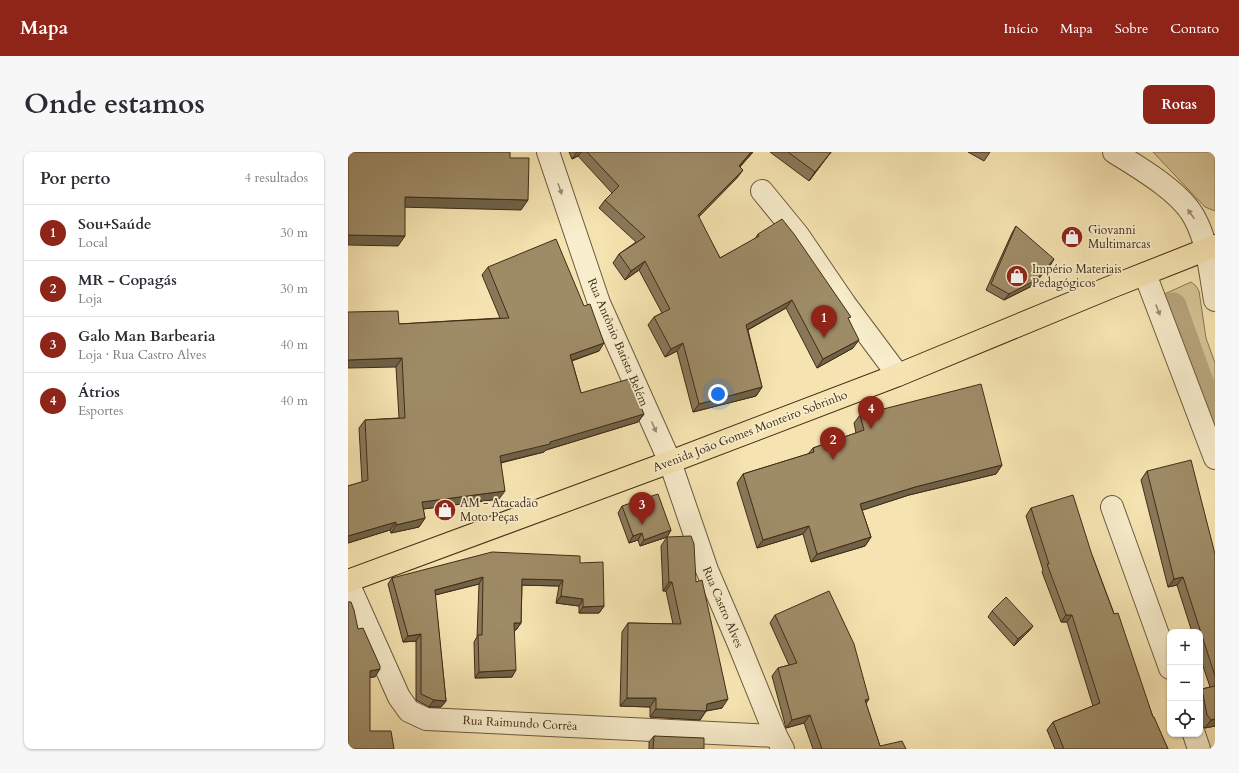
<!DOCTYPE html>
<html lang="pt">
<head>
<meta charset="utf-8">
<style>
	:root { --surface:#fff; --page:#f7f7f7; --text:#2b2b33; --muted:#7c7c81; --line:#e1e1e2; --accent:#8f2418 }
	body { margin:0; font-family:Cardo,serif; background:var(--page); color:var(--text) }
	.controls { position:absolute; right:12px; bottom:12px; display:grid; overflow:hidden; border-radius:8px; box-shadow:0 1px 3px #0004 }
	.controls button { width:36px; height:36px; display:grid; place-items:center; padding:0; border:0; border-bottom:1px solid var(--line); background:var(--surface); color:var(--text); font:20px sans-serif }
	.you { position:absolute; left:370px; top:242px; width:14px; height:14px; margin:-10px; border:3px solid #fff; border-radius:50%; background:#1a73e8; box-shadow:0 0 0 6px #1a73e833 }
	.badge { display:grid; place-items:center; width:26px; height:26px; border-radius:50%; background:var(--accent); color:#fff; font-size:13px; font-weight:700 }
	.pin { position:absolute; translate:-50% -33px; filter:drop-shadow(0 1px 2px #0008) }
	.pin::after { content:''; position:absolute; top:21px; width:14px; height:12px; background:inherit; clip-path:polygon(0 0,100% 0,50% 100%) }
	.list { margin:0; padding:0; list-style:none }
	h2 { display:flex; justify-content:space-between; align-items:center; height:52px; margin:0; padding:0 16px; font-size:17px }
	h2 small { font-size:13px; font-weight:400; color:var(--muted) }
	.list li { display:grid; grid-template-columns:26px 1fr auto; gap:12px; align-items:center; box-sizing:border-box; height:56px; padding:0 16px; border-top:1px solid var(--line) }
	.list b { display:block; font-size:15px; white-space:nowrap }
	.list p { margin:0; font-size:13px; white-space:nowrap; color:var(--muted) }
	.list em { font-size:13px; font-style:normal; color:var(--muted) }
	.icon { flex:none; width:22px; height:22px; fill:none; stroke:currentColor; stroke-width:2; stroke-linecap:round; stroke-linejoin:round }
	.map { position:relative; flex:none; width:867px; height:597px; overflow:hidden; border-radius:8px }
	header { display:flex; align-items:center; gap:24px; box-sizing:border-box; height:56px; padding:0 20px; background:var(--accent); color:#fff }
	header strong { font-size:19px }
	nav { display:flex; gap:22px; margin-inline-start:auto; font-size:14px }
	.intro { display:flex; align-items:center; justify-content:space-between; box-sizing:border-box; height:96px; padding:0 24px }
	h1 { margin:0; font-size:28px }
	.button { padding:10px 18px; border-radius:8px; background:var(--accent); color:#fff; font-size:14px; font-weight:700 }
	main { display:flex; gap:24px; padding:0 24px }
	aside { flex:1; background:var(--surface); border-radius:8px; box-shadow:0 1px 3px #0004 }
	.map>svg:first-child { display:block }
	.green { fill:#d6c597; stroke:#8b7856 }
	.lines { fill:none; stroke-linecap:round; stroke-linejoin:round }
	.canal { stroke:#b7a57c; stroke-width:27 }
	.minor-casing { stroke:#6d5a3d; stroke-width:24 }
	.major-casing { stroke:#402c16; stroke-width:24 }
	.minor { stroke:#f8edcc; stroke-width:22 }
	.major { stroke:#f5e4b1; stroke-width:22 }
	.wall { fill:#887859; stroke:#402c16 }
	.shaded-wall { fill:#6f6248; stroke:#402c16 }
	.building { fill:#9e8c67; stroke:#402c16 }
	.oneway { fill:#9c8c71 }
	.labels { text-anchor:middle; stroke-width:3.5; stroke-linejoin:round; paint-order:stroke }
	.poi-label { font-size:12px; fill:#402c16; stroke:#f8edcc; text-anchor:start }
	.street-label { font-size:12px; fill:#402c16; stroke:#f8edcc }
</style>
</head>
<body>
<header>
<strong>Mapa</strong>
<nav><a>Início</a><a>Mapa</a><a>Sobre</a><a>Contato</a></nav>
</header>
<div class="intro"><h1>Onde estamos</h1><a class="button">Rotas</a></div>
<main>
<aside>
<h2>Por perto<small>4 resultados</small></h2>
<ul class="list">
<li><span class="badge">1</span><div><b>Sou+Saúde</b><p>Local</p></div><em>30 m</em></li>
<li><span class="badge">2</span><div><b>MR - Copagás</b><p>Loja</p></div><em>30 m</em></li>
<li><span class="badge">3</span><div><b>Galo Man Barbearia</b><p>Loja · Rua Castro Alves</p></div><em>40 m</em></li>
<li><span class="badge">4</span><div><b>Átrios</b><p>Esportes</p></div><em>40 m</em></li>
</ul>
</aside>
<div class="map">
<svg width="867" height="597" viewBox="0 0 867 597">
	<rect width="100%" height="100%" fill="#f5e4b1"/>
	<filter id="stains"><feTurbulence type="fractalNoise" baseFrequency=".005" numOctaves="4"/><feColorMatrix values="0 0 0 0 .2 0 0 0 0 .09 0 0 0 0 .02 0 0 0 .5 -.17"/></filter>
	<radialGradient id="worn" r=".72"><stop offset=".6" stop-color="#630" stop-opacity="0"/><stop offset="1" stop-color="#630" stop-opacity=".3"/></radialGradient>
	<g class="green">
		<path d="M 805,0 L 867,0 L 867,59 L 857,55 Z"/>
		<path d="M 843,130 L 848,134 L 851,139 L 858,186 L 867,211 L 867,303 L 812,144 Z"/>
	</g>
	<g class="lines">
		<path class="canal" d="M 825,154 L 867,272"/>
		<g class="minor-casing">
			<g id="minor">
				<path d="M 200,0 L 251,151 L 322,310 L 359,418 L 390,490 L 428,584 L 435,597"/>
				<path d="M 766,0 C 790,15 832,39 846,65 C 860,90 862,120 867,148"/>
				<path d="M 414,39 L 450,83 L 497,152 L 550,223"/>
				<path d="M 797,122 L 867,306"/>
				<path d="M 764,355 L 822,516"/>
				<path d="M 0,431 L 51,545 L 61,559 L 78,567 L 428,584"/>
				<path d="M 846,582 L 851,597"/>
			</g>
		</g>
		<g class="major-casing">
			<path id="major" d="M 0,429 L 322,310 L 550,223 L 763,135 L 867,94"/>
		</g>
		<use href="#minor" class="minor"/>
		<use href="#major" class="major"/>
	</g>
	<g class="wall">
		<path d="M 221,0 L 405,0 L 392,15 L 389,26 L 350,65 L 372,106 L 407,87 L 410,82 L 501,168 L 505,196 L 469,216 L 438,156 L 400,178 L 414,235 L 408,244 L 345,260 L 329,199 L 317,205 L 300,173 L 306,165 L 314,161 L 291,118 L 277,128 L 265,111 L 271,102 L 288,90 L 251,56 L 257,48 L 264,41 L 230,4 L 224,7 Z"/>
		<path d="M 422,0 L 483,0 L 461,29 Z"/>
		<path d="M 620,0 L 642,0 L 636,9 Z"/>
		<path d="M 668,74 L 702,114 L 684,134 L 656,148 L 638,138 L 664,81 Z"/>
		<path d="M 140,115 L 251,199 L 224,209 L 233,241 L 296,262 L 290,270 L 198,298 L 196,300 L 153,311 L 151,347 L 75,357 L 77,366 L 71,375 L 43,381 L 42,378 L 0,391 L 0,334 L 14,330 L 11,276 L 17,268 L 51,266 L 48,215 L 51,172 L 152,166 L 134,123 Z"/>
		<path d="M 512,263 L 654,313 L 648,322 L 561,343 L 514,358 L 523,385 L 517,394 L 463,410 L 455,382 L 409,396 L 389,331 L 395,322 L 460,302 L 465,296 L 508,281 L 506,271 Z"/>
		<path d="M 799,319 L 867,402 L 867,574 L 857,576 L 853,572 L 852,567 L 852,540 L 854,537 L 862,535 L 852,505 L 852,480 L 844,480 L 829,433 L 820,435 L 793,328 Z"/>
		<path d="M 274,354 L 323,378 L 319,385 L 292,394 L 290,388 L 281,391 L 270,361 Z"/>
		<path d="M 683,356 L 744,403 L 805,565 L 820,597 L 707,597 L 699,578 L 705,570 L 745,554 L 719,470 L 713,470 L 694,420 L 695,418 L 678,364 Z"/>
		<path d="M 319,385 L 348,430 L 374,556 L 358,559 L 352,568 L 302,565 L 302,555 L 272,554 L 274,480 L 280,471 L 325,472 L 318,439 L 315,439 L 313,394 Z"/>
		<path d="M 232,411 L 256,454 L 251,461 L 231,461 L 231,454 L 208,451 L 211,434 L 174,433 L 173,471 L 168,478 L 166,478 L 164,525 L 127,526 L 126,490 L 129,485 L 131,432 L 87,443 L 98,549 L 93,555 L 81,555 L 68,548 L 68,489 L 55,490 L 40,432 L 44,426 Z"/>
		<path d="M 644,459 L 685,474 L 680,480 L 666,494 L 640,465 Z"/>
		<path d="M 427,463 L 518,552 L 532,594 L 558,597 L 465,597 L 456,571 L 438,576 L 424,524 L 430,516 L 441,513 L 422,471 Z"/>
		<path d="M 306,584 L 356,597 L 301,597 L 301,590 Z"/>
	</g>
	<g class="shaded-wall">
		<path d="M 229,0 L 233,0 L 230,4 L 224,7 Z"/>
		<path d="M 403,0 L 405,0 L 385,22 L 391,14 Z"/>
		<path d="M 483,0 L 461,29 L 467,20 Z"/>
		<path d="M 395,18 L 389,26 L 344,72 L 350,63 Z"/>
		<path d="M 57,45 L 180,48 L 173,58 L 50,55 Z"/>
		<path d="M 0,83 L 57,84 L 50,94 L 0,93 Z"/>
		<path d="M 706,107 L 702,114 L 684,134 L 656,148 L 661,142 Z"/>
		<path d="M 297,109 L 291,118 L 277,128 L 283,119 Z"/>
		<path d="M 444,148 L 438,156 L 392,182 L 398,173 Z"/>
		<path d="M 511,188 L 505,196 L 469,216 L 475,207 Z"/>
		<path d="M 256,191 L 251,199 L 216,211 L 222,203 Z"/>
		<path d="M 335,191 L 329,199 L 317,205 L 323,197 Z"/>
		<path d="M 54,206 L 48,215 L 0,216 L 0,208 Z"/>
		<path d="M 414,235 L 408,244 L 345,260 L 351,252 Z"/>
		<path d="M 296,262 L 290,270 L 198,298 L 196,300 L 146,312 L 152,304 Z"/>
		<path d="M 654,313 L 648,322 L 561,343 L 506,361 L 512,352 L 567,335 Z"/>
		<path d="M 157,339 L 151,347 L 68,358 L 74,350 Z"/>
		<path d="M 77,366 L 71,375 L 43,381 L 48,373 Z"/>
		<path d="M 48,370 L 42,378 L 0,391 L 0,384 Z"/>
		<path d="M 461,374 L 455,382 L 409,396 L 415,388 Z"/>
		<path d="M 323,378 L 319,385 L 292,394 L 296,388 Z"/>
		<path d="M 294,381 L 290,388 L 281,391 L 285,384 Z"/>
		<path d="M 523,385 L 517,394 L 463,410 L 469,402 Z"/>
		<path d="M 135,425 L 131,432 L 83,444 L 87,438 Z"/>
		<path d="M 835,425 L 829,433 L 820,435 L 826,427 Z"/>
		<path d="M 174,427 L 215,428 L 211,434 L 170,433 Z"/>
		<path d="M 321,430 L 324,430 L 318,439 L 315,439 Z"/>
		<path d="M 213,444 L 235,447 L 231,454 L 208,451 Z"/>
		<path d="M 256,454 L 251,461 L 231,461 L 235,455 Z"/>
		<path d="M 718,463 L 724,463 L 719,470 L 713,470 Z"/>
		<path d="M 166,471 L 173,471 L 168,478 L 162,478 Z"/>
		<path d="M 685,474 L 680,480 L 666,494 L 670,487 Z"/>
		<path d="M 73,482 L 68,489 L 55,490 L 60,484 Z"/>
		<path d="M 32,517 L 27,525 L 17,526 L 22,519 Z"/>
		<path d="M 168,518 L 164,525 L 127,526 L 131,520 Z"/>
		<path d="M 279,546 L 308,546 L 302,555 L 272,554 Z"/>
		<path d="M 380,547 L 374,556 L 358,559 L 352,568 L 302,565 L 308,557 L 359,552 Z"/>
		<path d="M 521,547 L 516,555 L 517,548 Z"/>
		<path d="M 86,548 L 98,549 L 93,555 L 81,555 Z"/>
		<path d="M 462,563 L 456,571 L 438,576 L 444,568 Z"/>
		<path d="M 867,567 L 867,574 L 857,576 L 863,568 Z"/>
	</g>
	<g class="building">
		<path d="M 0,0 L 162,0 L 162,6 L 181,6 L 180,48 L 57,45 L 57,84 L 0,83 Z"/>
		<path d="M 239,0 L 403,0 L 391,14 L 395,18 L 350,63 L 372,106 L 411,84 L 410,82 L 434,67 L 446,82 L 503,165 L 500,166 L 511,188 L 475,207 L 444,148 L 398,173 L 414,235 L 351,252 L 335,191 L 323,197 L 306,165 L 322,157 L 297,109 L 283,119 L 271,102 L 297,85 L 257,48 L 271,34 Z"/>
		<path d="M 440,0 L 483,0 L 467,20 Z"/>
		<path d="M 668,74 L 706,107 L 688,128 L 661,142 L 643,132 Z"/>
		<path d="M 208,87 L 236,154 L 242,152 L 256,191 L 222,203 L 233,241 L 281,227 L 296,262 L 202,290 L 202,292 L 152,304 L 157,339 L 74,350 L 77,366 L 48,373 L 48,370 L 0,384 L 0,334 L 20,328 L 17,268 L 57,266 L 54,206 L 0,208 L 0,160 L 50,159 L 51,172 L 161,166 L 140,115 Z"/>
		<path d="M 633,232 L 654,313 L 567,335 L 512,352 L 523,385 L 469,402 L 461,374 L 415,388 L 395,322 L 466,300 L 465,296 L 516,278 L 512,263 Z"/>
		<path d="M 843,308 L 867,402 L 867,524 L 835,425 L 826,427 L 799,319 Z"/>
		<path d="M 310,342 L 323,378 L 296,388 L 294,381 L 285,384 L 274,354 Z"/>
		<path d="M 725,343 L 744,403 L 766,462 L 770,461 L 805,565 L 806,565 L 820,597 L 716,597 L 705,570 L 752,551 L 724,463 L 718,463 L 699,412 L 701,412 L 683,356 Z"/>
		<path d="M 343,384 L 346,392 L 348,430 L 354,428 L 380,547 L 359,552 L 358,559 L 308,557 L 308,546 L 279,546 L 280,471 L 333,472 L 324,430 L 321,430 L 319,385 Z"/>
		<path d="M 144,400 L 232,404 L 232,411 L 255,410 L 256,454 L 235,455 L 235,447 L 213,444 L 215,428 L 174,427 L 173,471 L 166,471 L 168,518 L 131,520 L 130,483 L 134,483 L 135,425 L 87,438 L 98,549 L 86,548 L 73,542 L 73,482 L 60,484 L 44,426 Z"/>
		<path d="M 481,439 L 506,492 L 521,547 L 517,548 L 532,594 L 554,589 L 558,597 L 474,597 L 462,563 L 444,568 L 430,516 L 449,511 L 427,463 Z"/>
		<path d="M 658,445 L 685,474 L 670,487 L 644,459 Z"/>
		<path d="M 0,450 L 3,450 L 6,458 L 10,477 L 15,476 L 32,514 L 32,517 L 22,519 L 22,579 L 43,579 L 46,597 L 0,597 Z"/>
		<path d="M 867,534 L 867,567 L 863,568 L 859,563 L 854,537 Z"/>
		<path d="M 306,584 L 356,586 L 356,597 L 305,597 Z"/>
	</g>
	<defs><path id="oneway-solid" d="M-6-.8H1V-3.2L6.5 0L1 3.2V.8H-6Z"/></defs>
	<g class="oneway">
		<use href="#oneway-solid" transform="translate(212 37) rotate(71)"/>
		<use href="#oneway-solid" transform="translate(843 62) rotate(-125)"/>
		<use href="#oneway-solid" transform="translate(810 158) rotate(69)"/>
		<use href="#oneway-solid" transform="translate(306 275) rotate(66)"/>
	</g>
	<defs>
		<g id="shop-disc" transform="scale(1.15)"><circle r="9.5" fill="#8f2418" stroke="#f8edcc"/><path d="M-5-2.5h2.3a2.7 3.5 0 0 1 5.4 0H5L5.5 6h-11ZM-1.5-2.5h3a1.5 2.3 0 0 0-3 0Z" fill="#fff"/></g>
	</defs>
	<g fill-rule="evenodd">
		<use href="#shop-disc" x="724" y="85"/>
		<use href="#shop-disc" x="669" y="124"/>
		<use href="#shop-disc" x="97" y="358"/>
	</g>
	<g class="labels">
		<g class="poi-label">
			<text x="740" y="82">Giovanni<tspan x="740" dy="14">Multimarcas</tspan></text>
			<text x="684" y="121">Império Materiais<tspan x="684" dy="14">Pedagógicos</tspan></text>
			<text x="112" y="355">AM - Atacadão<tspan x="112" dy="14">Moto Peças</tspan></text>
		</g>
		<g class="street-label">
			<text transform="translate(270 190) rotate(67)" y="4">Rua Antônio Batista Belém</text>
			<text transform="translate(402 279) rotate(-21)" y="4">Avenida João Gomes Monteiro Sobrinho</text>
			<text transform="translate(375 455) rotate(67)" y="4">Rua Castro Alves</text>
			<text transform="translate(172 571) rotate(3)" y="4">Rua Raimundo Corrêa</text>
		</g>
	</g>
	<rect width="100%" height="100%" filter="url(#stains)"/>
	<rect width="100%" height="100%" fill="url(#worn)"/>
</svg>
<div class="controls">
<button>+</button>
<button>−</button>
<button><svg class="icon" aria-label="locate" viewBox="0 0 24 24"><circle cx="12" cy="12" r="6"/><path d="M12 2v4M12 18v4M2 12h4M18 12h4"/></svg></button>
</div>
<div class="you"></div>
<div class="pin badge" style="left:476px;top:186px">1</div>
<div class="pin badge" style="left:485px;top:308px">2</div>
<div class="pin badge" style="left:294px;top:373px">3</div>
<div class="pin badge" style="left:523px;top:277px">4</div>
</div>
</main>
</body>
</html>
